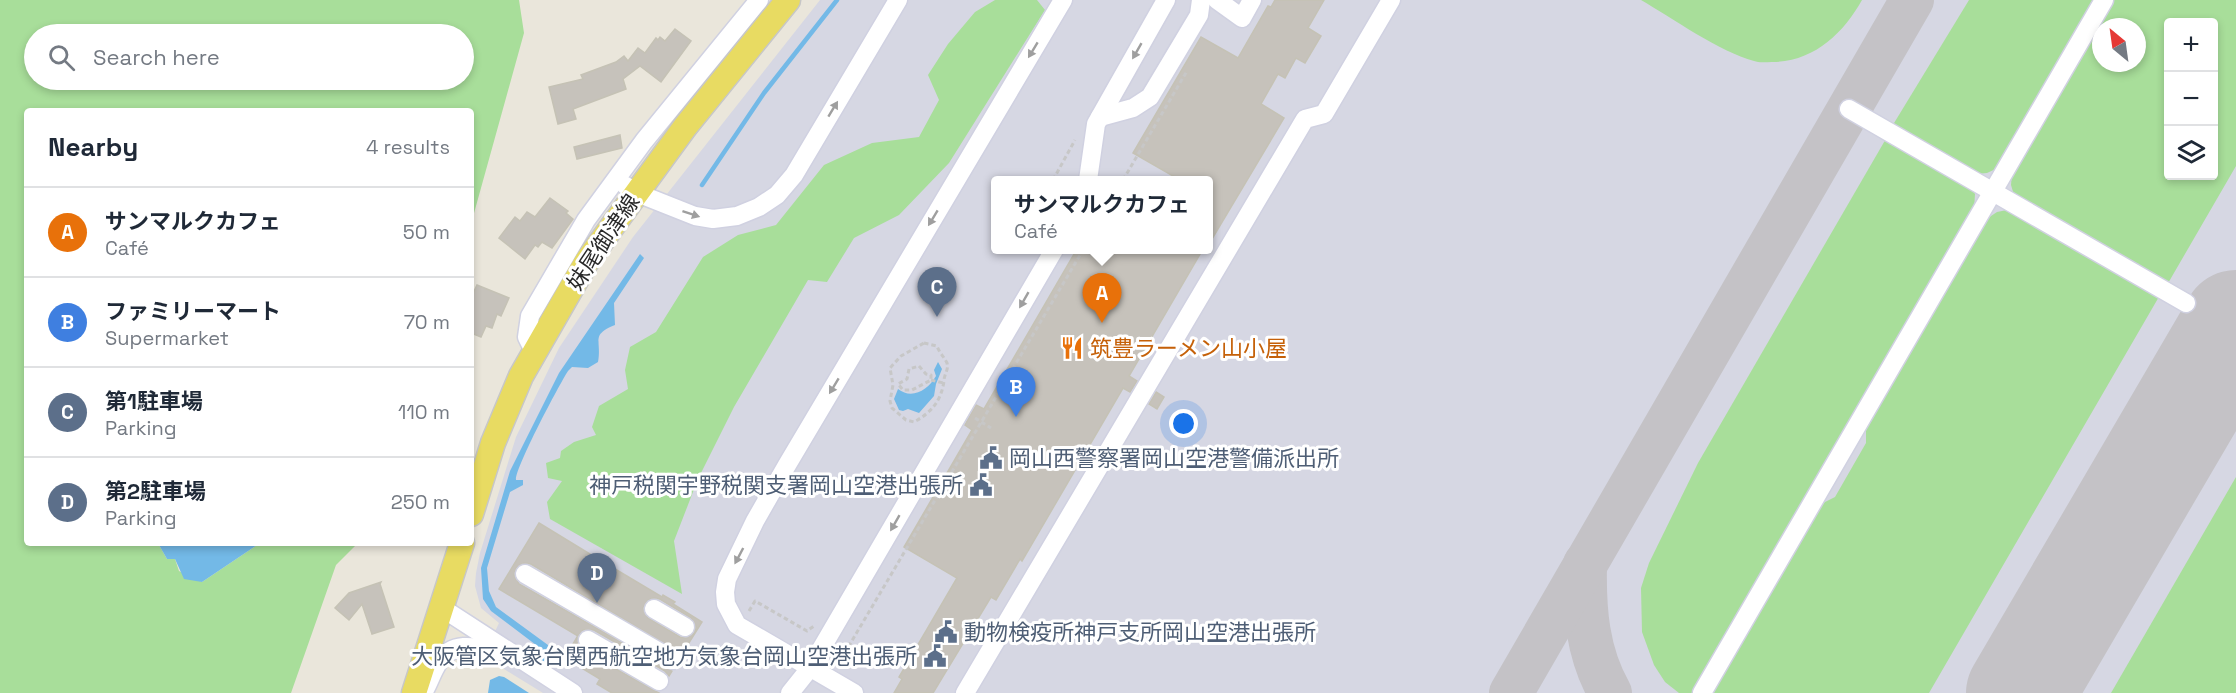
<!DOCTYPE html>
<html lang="en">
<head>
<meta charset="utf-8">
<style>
	:root { --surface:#fff; --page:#f2f2f3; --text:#1f2937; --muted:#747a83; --line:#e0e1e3; --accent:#111827 }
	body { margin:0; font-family:"Space Grotesk","Noto Sans JP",sans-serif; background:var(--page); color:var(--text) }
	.controls { position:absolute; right:18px; top:18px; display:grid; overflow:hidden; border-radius:6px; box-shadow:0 3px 9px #0003 }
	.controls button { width:54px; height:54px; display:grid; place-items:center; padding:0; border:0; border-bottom:2px solid var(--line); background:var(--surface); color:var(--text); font:30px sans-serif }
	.compass { position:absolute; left:2092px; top:18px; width:54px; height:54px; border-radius:50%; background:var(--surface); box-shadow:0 3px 9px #0003; rotate:331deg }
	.you { position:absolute; left:1184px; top:424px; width:21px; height:21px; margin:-15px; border:4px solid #fff; border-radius:50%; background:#1a73e8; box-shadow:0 0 0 9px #1a73e833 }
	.badge { display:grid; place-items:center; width:39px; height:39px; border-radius:50%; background:var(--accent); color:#fff; font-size:20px; font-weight:700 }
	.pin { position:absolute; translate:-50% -50px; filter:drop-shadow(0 2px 3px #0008) }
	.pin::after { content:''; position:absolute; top:32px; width:21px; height:18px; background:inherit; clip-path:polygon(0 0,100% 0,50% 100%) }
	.popup { position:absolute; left:991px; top:176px; width:222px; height:78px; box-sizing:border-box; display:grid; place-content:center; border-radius:6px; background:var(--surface); filter:drop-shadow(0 2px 4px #0005); font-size:20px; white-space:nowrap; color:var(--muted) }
	.popup b { font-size:22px; color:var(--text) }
	.popup::after { content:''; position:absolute; left:50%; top:100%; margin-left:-12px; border:12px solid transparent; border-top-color:var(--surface) }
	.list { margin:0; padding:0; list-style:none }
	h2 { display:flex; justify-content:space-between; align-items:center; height:78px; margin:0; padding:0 24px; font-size:26px }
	h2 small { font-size:20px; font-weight:400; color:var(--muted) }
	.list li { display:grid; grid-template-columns:39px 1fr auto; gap:18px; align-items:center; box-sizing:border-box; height:90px; padding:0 24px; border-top:2px solid var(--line) }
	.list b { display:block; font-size:22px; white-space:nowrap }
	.list p { margin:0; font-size:20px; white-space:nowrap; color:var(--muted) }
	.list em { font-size:20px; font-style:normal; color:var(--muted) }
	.icon { flex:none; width:33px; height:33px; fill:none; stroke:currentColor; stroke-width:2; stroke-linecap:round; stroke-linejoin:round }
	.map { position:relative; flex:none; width:2236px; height:693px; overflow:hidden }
	.search { position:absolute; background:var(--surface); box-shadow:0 3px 9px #0003; left:24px; top:24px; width:450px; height:66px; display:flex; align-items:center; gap:15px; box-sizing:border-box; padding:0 21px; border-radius:33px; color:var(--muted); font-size:22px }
	.panel { position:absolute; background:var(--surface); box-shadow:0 3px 9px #0003; left:24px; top:108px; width:450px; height:438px; border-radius:6px }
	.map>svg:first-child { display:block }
	.airport { fill:#d6d7e3; fill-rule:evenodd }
	.green { fill:#a8de9a; fill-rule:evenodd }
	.water { fill:#73b9e7 }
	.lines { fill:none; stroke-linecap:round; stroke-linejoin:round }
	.stream { stroke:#73b9e7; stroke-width:4.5 }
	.taxiway { stroke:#c4c2c6; stroke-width:44 }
	.runway { stroke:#c4c2c6; stroke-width:108 }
	.building { fill:#c6c2bb; stroke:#c5c2b5; stroke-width:1.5; fill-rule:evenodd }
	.minor-casing { stroke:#d0d1e1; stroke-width:21 }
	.major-casing { stroke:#c7c7c7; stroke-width:27 }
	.path { stroke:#c7c7c7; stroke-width:3; stroke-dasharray:4.5 3; stroke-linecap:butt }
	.minor { stroke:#fff; stroke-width:18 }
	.major { stroke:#e8db62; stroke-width:24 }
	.oneway { fill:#9f9f9f }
	.labels { text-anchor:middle; stroke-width:6; stroke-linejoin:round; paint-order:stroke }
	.street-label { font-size:22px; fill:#292929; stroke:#fff }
	.food-label { font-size:22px; fill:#c56008; stroke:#fff; text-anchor:start }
	.service-label { font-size:22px; fill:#4e5e75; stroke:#fff; text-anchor:start }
</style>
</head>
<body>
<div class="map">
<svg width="2236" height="693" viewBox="0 0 2236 693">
	<rect width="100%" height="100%" fill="#eae6db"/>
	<path class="airport" d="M 820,0 L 2236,0 L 2236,693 L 543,693 L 499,666 L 481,661 L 499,623 L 481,608 L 475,586 L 476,573 L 480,553 L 516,437 L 559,348 L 633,237 ZM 2168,22 L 2214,22 L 2214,176 L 2168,176 ZM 2101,27 L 2137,27 L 2137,63 L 2101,63 ZM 996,180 L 1208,180 L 1208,250 L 996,250 Z"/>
	<g class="green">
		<path d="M 0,0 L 519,0 L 524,33 L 471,224 L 471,111 L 27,111 L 27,543 L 151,543 L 159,545 L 167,559 L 175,559 L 179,571 L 202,582 L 260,543 L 358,543 L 336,565 L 291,693 L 0,693 ZM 34,34 L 464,34 L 464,80 L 34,80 Z"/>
		<path d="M 995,0 L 1037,0 L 1045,10 L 949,163 L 899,215 L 854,238 L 827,282 L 808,280 L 734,407 L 698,479 L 674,541 L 682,594 L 550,519 L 547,502 L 562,481 L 548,478 L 546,463 L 560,458 L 561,451 L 574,442 L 596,435 L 592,427 L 599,406 L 628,389 L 625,370 L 630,347 L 656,332 L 703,257 L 738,235 L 776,225 L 824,165 L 872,143 L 919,137 L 939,100 L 928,75 L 948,44 L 975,12 Z"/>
		<path d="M 1641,0 L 1862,0 C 1843,34 1813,62 1772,62 C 1766,62 1759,63 1754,61 C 1720,52 1672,18 1641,0 Z"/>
		<path d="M 1969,0 L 2096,0 L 1998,168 L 1987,173 L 1976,174 L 1891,128 Z"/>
		<path d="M 2113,0 L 2236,0 L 2236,166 L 2167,285 L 2014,195 L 2011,185 L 2012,173 ZM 2168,22 L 2214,22 L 2214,176 L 2168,176 ZM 2101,27 L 2137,27 L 2137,63 L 2101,63 Z"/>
		<path d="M 1887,137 L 1967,182 L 1975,194 L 1974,210 L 1694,693 L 1679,693 L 1665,682 L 1654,665 L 1642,632 L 1641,588 L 1649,563 L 1698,463 Z"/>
		<path d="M 2007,210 L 2160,295 L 1929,693 L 1708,693 L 1817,506 L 1835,497 L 1866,443 L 1866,423 L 1985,220 L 1997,212 Z"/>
		<path d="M 2236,477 L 2236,693 L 2111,693 Z"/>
	</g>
	<g class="water">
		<path d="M 640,254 L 644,258 L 614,303 L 615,325 C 590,335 602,340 598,362 L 588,368 L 572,367 L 568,371 C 559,385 515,468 516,480 L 523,480 L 523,485 L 510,492 L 487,568 L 489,591 L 496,607 L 548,645 L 551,649 L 544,662 L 541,659 L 544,651 L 491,611 L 483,599 L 481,568 L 510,471 L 559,373 Z"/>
		<path d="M 938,362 L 942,369 L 936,384 L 934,396 L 919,413 L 908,409 L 903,411 L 899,410 L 894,399 L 898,389 C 912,400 928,390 936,376 L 934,370 Z"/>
		<path d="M 151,543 L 260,543 L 202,582 L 184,579 L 175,559 L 167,559 L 159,545 Z"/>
		<path d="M 499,676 L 504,677 L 529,693 L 488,693 L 490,680 Z"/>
	</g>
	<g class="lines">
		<path class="stream" d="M 702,185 L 764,93 L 837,0"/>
		<g class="taxiway">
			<path d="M 1585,564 C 1584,609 1587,653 1610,693"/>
			<path d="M 1511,693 L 1912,0"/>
		</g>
		<path class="runway" d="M 2020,693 L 2236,324"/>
	</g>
	<g class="building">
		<path d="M 1275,0 L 1324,0 L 1308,28 L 1321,36 L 1305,63 L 1296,58 L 1285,78 L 1278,74 L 1261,104 L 1284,118 L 1209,244 L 1209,180 L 1180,180 L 1133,153 L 1201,37 L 1238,58 L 1268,6 L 1271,7 Z"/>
		<path d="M 675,29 L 691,41 L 661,82 L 640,66 L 623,79 L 626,89 L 573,109 L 576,119 L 558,124 L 549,87 L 583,79 L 581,75 L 616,62 L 624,56 L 628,61 L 638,48 L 645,53 L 656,38 L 658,40 L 660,37 L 665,41 Z"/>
		<path d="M 620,135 L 622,148 L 577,159 L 574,147 Z"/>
		<path d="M 550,198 L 568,211 L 566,213 L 573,219 L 552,248 L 542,242 L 538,247 L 535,245 L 525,259 L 499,238 L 515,217 L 520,221 L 527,212 L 535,217 Z"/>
		<path d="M 1077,249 L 1203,249 L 1129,376 L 1137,381 L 1130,392 L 1123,388 L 1022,561 L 1020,559 L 996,600 L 991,597 L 933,693 L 894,693 L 902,679 L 899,677 L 957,578 L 904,547 L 972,430 L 965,425 L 976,405 L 984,409 Z"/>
		<path d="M 477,285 L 509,298 L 501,316 L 497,314 L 492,328 L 486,326 L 481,337 L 471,333 L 471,298 Z"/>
		<path d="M 1156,392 L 1164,397 L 1157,409 L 1149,404 Z"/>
		<path d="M 539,523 L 598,559 L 599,556 L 612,564 L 610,566 L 662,597 L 663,595 L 675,602 L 673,604 L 702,622 L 682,654 L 531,564 L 524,563 L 516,568 L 514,575 L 519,584 L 672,671 L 669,676 L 665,671 L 594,630 L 583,630 L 578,636 L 499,589 ZM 653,598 L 660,599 L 691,618 L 696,626 L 694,633 L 686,638 L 680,637 L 648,618 L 643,608 L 648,600 Z"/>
		<path d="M 381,582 L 380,584 L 394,627 L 372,634 L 362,604 L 349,620 L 335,608 L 349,593 Z"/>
		<path d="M 577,637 L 578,645 L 582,650 L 659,693 L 612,693 L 597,684 L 600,679 L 565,658 Z"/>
	</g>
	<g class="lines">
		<g class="minor-casing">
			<g id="minor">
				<path d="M 1217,0 L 1242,18 L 1252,0"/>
				<path d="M 1849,109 L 2186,303"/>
				<path d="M 1100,117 L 1133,108 L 1150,97 L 1199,15 L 1201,0"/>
				<path d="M 1088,180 L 1096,124 L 1166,0"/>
				<path d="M 626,186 L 637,193 L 695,216 L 713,219 L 737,216 L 759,207 L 777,195 L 794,175 L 898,0"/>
				<path d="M 534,351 L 527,337 L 530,316 L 586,220 L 644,141 L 759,0"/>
				<path d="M 525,574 L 673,660"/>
				<path d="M 442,608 L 573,693"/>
				<path d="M 654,609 L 685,627"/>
				<path d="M 588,640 L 659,681"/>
				<path d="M 423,693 C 429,683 432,672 438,663 C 452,641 473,646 494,652 L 499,651"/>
				<path d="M 790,693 L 810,668 L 1054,250"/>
				<path d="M 854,693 L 737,625 L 726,604 L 725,592 L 727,579 L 755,521 L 787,465 L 1063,0"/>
				<path d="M 965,693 L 1305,119 L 1324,114 L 1391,0"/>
				<path d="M 1702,693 L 2104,0"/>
			</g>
		</g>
		<g class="major-casing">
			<g id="major">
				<path d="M 471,514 L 493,443 L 521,376 L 587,261 L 685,127 L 788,0"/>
				<path d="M 414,693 L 462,543"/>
			</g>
		</g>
		<g class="path">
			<path d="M 1053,180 L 1075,140"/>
			<path d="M 1123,180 L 1187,71"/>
			<path d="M 924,343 L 937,346 C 939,352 944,357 947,363 C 949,370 944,374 944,381 C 941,401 932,412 914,422 L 906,420 L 892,408 L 890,401 L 893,385 L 890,368 L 901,356 Z"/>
			<path d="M 919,366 L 926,374 L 931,375 L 931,380 L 912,390 L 903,390 L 898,384 L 907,379 L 909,369 Z"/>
			<path d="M 931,380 L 943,383"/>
			<path d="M 975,418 L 991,428"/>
			<path d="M 749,611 L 755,601 L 807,631 L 814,626"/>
			<path d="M 837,666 L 1083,250"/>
		</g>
		<use href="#minor" class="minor"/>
		<use href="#major" class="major"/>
	</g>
	<defs><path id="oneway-solid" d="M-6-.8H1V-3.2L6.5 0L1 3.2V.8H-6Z" transform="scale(1.5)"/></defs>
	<g class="oneway">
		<use href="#oneway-solid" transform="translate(1033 50) rotate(121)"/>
		<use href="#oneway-solid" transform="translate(1137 51) rotate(120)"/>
		<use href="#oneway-solid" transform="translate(833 109) rotate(-59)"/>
		<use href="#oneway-solid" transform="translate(691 214) rotate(18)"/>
		<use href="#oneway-solid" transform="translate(933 218) rotate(121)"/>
		<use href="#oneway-solid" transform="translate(1024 300) rotate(120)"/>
		<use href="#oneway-solid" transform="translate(834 386) rotate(121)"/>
		<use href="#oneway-solid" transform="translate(895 523) rotate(120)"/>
		<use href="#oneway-solid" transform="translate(739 556) rotate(118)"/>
	</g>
	<defs>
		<g id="restaurant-bare" transform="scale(1.8)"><path d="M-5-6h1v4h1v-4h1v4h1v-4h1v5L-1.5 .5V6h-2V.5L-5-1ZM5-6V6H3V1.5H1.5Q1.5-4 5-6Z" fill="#e8710a" stroke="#fff" stroke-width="2.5" paint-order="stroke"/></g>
		<g id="civic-bare" transform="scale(1.8)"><path d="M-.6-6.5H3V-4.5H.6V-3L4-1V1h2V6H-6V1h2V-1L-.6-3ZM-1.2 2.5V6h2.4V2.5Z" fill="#5c6f8a" stroke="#fff" stroke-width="2.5" paint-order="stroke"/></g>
	</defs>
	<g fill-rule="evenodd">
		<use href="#restaurant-bare" x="1072" y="348"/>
		<use href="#civic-bare" x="991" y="458"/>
		<use href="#civic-bare" x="981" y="485"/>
		<use href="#civic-bare" x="946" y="632"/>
		<use href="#civic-bare" x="935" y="656"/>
	</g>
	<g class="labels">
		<g class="street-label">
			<text transform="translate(603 242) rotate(-56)" y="8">妹尾御津線</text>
		</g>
		<g class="food-label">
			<text x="1090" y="356">筑豊ラーメン山小屋</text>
		</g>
		<g class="service-label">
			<text x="1009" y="466">岡山西警察署岡山空港警備派出所</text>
			<text x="963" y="493" text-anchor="end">神戸税関宇野税関支署岡山空港出張所</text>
			<text x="964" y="640">動物検疫所神戸支所岡山空港出張所</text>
			<text x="917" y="664" text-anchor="end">大阪管区気象台関西航空地方気象台岡山空港出張所</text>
		</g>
	</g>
</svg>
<div class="controls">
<button>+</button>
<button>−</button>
<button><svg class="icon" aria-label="layers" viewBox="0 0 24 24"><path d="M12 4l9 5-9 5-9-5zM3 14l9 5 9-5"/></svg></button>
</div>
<svg class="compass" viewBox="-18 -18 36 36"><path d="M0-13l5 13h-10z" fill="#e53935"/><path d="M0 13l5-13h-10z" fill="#747a83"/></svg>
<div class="you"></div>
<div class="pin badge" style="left:1102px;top:323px;background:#e8710a">A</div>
<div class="popup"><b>サンマルクカフェ</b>Café</div>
<div class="pin badge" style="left:1016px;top:417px;background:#3f7fe0">B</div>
<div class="pin badge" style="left:937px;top:317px;background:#5c6f8a">C</div>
<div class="pin badge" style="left:597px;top:603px;background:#5c6f8a">D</div>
<div class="search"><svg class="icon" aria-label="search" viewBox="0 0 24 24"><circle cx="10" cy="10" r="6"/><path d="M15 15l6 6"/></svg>Search here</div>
<section class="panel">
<h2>Nearby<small>4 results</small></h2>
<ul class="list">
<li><span class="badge" style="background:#e8710a">A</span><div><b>サンマルクカフェ</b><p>Café</p></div><em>50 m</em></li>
<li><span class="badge" style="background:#3f7fe0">B</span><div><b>ファミリーマート</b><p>Supermarket</p></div><em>70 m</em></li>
<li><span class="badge" style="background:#5c6f8a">C</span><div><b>第1駐車場</b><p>Parking</p></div><em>110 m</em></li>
<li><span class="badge" style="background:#5c6f8a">D</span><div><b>第2駐車場</b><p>Parking</p></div><em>250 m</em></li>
</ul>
</section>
</div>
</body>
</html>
